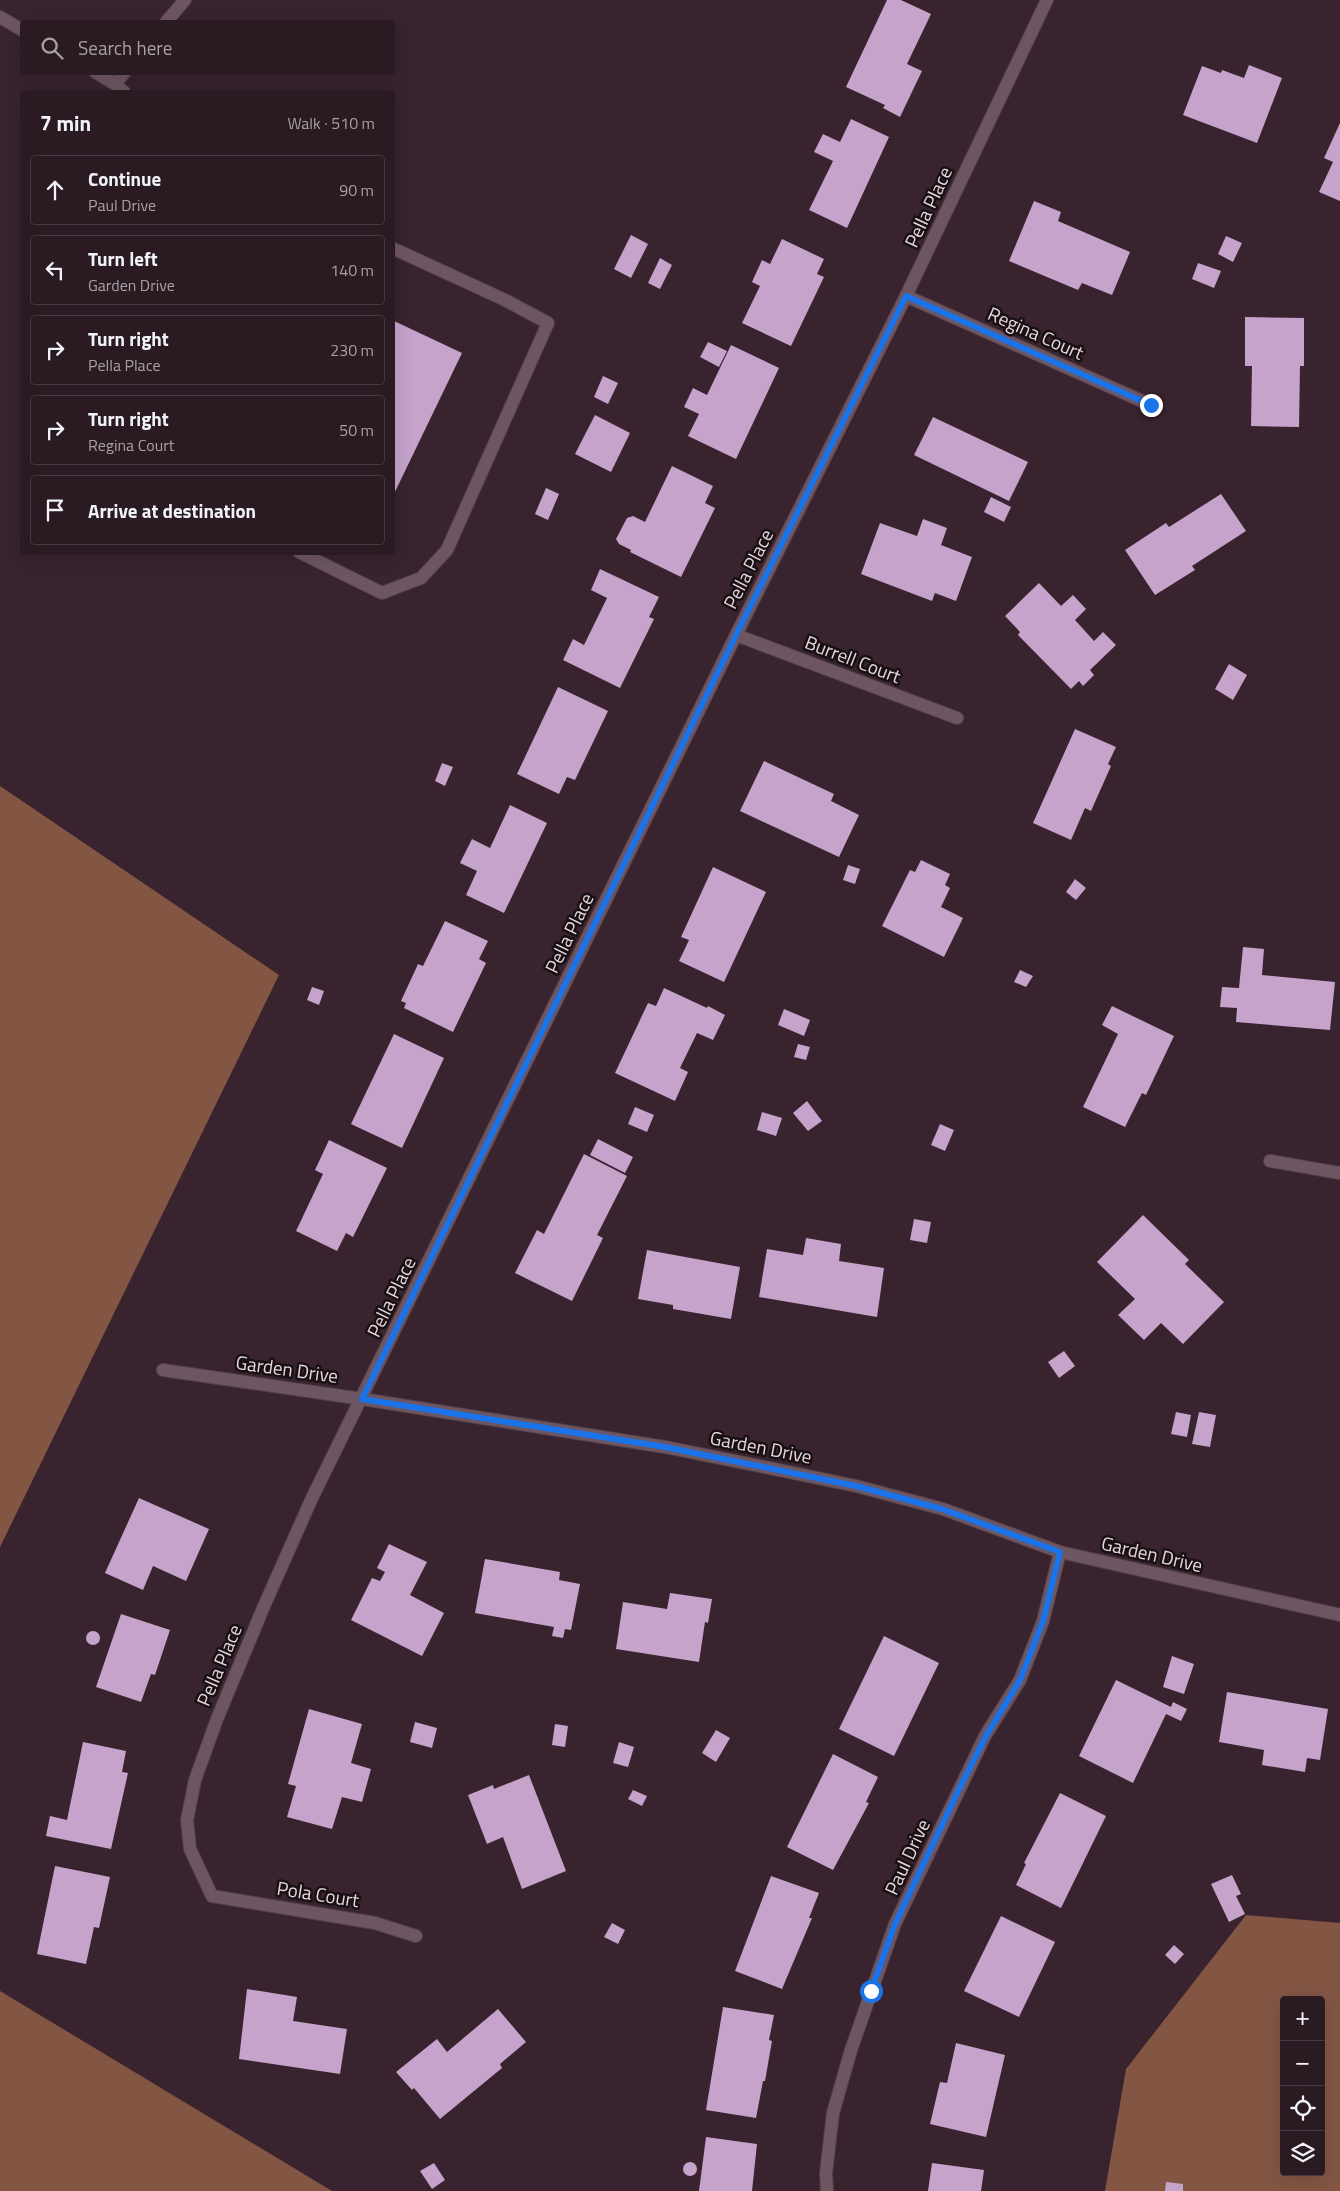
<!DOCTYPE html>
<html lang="en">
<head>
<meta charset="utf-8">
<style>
	:root { --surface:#2a1a22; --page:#36272f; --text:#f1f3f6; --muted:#a5a1a5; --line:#463840 }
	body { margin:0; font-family:"Titillium Web",sans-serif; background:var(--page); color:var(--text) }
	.controls { position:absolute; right:15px; bottom:15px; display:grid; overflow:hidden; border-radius:5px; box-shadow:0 5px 20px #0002 }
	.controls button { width:45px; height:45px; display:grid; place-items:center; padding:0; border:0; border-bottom:1px solid var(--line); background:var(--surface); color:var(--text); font:25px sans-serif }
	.stop { position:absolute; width:15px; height:15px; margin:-11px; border:4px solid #1a73e8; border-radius:50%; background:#fff }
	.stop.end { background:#1a73e8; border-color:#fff; box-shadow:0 1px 5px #0008 }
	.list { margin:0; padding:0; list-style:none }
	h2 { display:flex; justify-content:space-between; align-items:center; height:65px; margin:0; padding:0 20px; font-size:21px }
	h2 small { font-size:16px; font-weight:400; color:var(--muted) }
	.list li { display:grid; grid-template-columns:32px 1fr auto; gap:15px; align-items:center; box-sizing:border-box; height:70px; margin:0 10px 10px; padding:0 10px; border:1px solid var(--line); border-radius:5px }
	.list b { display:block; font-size:19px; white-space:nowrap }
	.list p { margin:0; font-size:16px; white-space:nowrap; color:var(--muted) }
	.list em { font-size:16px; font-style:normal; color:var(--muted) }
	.icon { flex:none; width:28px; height:28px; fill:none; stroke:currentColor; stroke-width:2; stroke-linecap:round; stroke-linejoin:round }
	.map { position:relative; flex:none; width:1340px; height:2191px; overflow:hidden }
	.search { position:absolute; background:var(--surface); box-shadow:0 5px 20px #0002; left:20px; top:20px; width:375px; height:55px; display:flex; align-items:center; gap:12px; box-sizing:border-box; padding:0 18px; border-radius:5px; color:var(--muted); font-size:19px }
	.panel { position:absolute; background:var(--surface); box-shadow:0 5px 20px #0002; left:20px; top:90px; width:375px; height:465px; border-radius:5px }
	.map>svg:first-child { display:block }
	.forest { fill:#835644; fill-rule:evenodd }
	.building { fill:#c5a3cb }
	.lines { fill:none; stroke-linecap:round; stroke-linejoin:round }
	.lane-casing { stroke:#52414a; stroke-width:14 }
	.street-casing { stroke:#52414a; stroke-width:14 }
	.lane { stroke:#6d5661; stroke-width:12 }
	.street { stroke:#6d5661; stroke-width:12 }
	.route { stroke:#1a73e8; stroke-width:6 }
	.labels { text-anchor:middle; stroke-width:5; stroke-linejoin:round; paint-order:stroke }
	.street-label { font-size:19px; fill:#e5d7dd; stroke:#191014 }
</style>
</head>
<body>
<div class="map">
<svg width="1340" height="2191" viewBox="0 0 1340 2191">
	<rect width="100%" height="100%" fill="#38232e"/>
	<g class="forest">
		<path d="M 0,786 L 279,975 L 0,1547 Z"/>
		<path d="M 1246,1915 L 1340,1923 L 1340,2191 L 1105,2191 L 1126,2069 ZM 1284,2000 L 1321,2000 L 1321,2172 L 1284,2172 Z"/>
		<path d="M 0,1991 L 332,2191 L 0,2191 Z"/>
	</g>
	<g class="building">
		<path d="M 887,0 L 901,0 L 931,14 L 907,64 L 922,71 L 900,117 L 883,108 L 885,105 L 846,87 Z"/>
		<path d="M 1249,65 L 1282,78 L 1257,143 L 1183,115 L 1202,66 L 1221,73 L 1222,70 L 1244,78 Z"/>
		<path d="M 851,119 L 889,137 L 847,228 L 809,210 L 833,161 L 814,152 L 823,134 L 840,142 Z"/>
		<path d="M 1340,123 L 1340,201 L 1319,192 L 1333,162 L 1324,158 Z"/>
		<path d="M 1034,201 L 1061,212 L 1058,221 L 1130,252 L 1112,295 L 1082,283 L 1078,290 L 1009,261 Z"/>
		<path d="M 631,235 L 648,244 L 631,278 L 614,269 Z"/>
		<path d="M 1226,236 L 1242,243 L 1233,262 L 1218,254 Z"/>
		<path d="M 782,239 L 824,259 L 817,274 L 824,277 L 791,346 L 742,323 L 760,286 L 752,282 L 762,260 L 770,264 Z"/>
		<path d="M 660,258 L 672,265 L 660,289 L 648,283 Z"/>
		<path d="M 1198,263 L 1221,271 L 1214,288 L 1192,279 Z"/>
		<path d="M 1245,317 L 1304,318 L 1304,366 L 1300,366 L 1299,427 L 1251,426 L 1252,366 L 1245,366 Z"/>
		<path d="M 392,320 L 462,353 L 392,498 Z"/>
		<path d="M 708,342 L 727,351 L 719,367 L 700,357 Z"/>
		<path d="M 731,345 L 779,368 L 736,459 L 688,436 L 699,414 L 684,407 L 693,388 L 707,395 Z"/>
		<path d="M 603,376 L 618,383 L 608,404 L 594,397 Z"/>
		<path d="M 595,415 L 630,433 L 611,472 L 575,454 Z"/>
		<path d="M 933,417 L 1028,462 L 1009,501 L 914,455 Z"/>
		<path d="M 672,466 L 713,486 L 705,503 L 715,508 L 681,577 L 630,552 L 631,550 L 619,544 L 616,539 L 627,518 L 633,516 L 645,522 Z"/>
		<path d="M 546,488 L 559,494 L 548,520 L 535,514 Z"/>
		<path d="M 1221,494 L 1246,531 L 1192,566 L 1195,570 L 1155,595 L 1125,550 L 1166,523 L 1169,527 Z"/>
		<path d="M 991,497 L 1011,507 L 1004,522 L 984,512 Z"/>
		<path d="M 923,519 L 947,528 L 941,545 L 972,557 L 956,601 L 935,593 L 932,601 L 861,574 L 880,523 L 917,536 Z"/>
		<path d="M 600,569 L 659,597 L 649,617 L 654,619 L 620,688 L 563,660 L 573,639 L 584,645 L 607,598 L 591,590 Z"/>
		<path d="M 1039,583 L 1061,606 L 1073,595 L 1086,609 L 1075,620 L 1094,641 L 1103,632 L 1116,645 L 1090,670 L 1094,675 L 1083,686 L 1079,681 L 1071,689 L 1018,635 L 1020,632 L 1005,616 Z"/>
		<path d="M 1229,664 L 1247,675 L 1233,700 L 1215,689 Z"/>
		<path d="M 558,687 L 608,711 L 575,780 L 567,777 L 559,794 L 517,774 Z"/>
		<path d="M 1075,729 L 1116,747 L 1108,764 L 1111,766 L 1091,811 L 1085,808 L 1071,840 L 1033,823 Z"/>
		<path d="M 764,761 L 834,794 L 831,801 L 859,815 L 839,857 L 740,811 Z"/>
		<path d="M 442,763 L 453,767 L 445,786 L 435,781 Z"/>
		<path d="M 510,805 L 547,823 L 504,913 L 466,895 L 477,871 L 460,863 L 472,839 L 490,848 Z"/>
		<path d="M 921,860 L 950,874 L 945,885 L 950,888 L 941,907 L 963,918 L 944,957 L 882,926 L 910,870 L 915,872 Z"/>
		<path d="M 848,865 L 860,869 L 855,884 L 843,880 Z"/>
		<path d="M 713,867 L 766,892 L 724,982 L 679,961 L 689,940 L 681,937 Z"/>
		<path d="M 1075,879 L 1086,888 L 1076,900 L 1066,892 Z"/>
		<path d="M 445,921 L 488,941 L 479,959 L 486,963 L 453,1032 L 404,1008 L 406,1003 L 401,1001 L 418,964 L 423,966 Z"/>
		<path d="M 1243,947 L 1264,949 L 1262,975 L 1335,982 L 1330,1030 L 1236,1022 L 1237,1008 L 1220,1007 L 1222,987 L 1239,988 Z"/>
		<path d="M 1020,970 L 1033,976 L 1026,987 L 1014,982 Z"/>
		<path d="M 312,987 L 324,991 L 319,1005 L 307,1000 Z"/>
		<path d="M 664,988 L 707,1008 L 708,1006 L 725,1015 L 713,1040 L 697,1033 L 680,1068 L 688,1072 L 675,1101 L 615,1073 L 648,1003 L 656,1006 Z"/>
		<path d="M 1112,1006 L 1174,1036 L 1146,1095 L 1142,1093 L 1125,1127 L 1083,1107 L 1118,1034 L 1102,1025 Z"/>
		<path d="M 784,1009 L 810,1020 L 804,1036 L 778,1025 Z"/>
		<path d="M 394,1034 L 444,1058 L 402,1148 L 351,1124 Z"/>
		<path d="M 798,1044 L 810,1047 L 806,1060 L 794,1057 Z"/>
		<path d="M 807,1101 L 822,1121 L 808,1131 L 793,1113 Z"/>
		<path d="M 635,1107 L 654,1115 L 647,1132 L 628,1124 Z"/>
		<path d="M 762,1112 L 782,1118 L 776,1136 L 757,1130 Z"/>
		<path d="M 940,1124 L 954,1130 L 945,1151 L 931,1145 Z"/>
		<path d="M 598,1139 L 633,1157 L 625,1173 L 590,1155 Z"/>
		<path d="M 329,1140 L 387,1168 L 353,1237 L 346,1233 L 337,1251 L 296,1231 L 323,1174 L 315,1170 Z"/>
		<path d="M 584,1154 L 627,1176 L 597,1235 L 603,1238 L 572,1301 L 515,1273 L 537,1230 L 544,1234 Z"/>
		<path d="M 1143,1215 L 1189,1260 L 1185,1264 L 1224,1302 L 1183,1344 L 1161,1323 L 1144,1340 L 1118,1315 L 1135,1299 L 1097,1262 Z"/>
		<path d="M 914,1219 L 931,1222 L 927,1243 L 910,1240 Z"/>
		<path d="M 806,1238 L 841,1244 L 839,1261 L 884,1268 L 877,1317 L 759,1297 L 767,1249 L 803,1255 Z"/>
		<path d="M 647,1250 L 740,1267 L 731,1319 L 673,1309 L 673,1305 L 638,1299 Z"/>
		<path d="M 1064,1351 L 1075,1366 L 1059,1378 L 1048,1362 Z"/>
		<path d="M 1176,1412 L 1191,1415 L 1187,1437 L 1171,1434 Z"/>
		<path d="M 1199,1412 L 1216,1415 L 1210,1447 L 1192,1444 Z"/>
		<path d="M 139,1498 L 209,1529 L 186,1581 L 153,1566 L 143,1590 L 105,1573 Z"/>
		<path d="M 389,1544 L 427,1562 L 410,1595 L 444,1613 L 422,1656 L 351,1620 L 372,1578 L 380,1581 L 385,1572 L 377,1568 Z"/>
		<path d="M 485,1559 L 560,1572 L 559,1580 L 580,1584 L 571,1630 L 565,1629 L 563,1638 L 552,1636 L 554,1627 L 475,1613 Z"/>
		<path d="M 670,1593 L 712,1599 L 708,1623 L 705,1622 L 699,1662 L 616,1649 L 623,1602 L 667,1609 Z"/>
		<path d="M 121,1614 L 170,1630 L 155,1675 L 151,1674 L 141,1702 L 96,1687 Z"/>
		<circle cx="93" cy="1638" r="7"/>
		<path d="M 884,1636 L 939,1663 L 894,1756 L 839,1729 Z"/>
		<path d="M 1172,1656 L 1194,1664 L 1184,1694 L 1163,1687 Z"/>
		<path d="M 1116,1680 L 1171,1707 L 1173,1702 L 1187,1709 L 1181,1721 L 1166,1714 L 1133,1783 L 1079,1756 Z"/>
		<path d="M 1227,1692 L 1328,1709 L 1320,1760 L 1307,1758 L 1305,1772 L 1262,1765 L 1264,1750 L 1219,1742 Z"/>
		<path d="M 309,1709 L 362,1724 L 351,1763 L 371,1769 L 362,1802 L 342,1797 L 332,1829 L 287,1817 L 296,1786 L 288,1784 Z"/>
		<path d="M 415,1722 L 437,1728 L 432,1748 L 410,1742 Z"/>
		<path d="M 555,1724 L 568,1726 L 565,1747 L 552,1745 Z"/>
		<path d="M 716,1730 L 730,1738 L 716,1762 L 702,1753 Z"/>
		<path d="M 83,1742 L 126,1751 L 122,1772 L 128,1773 L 111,1849 L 46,1836 L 50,1816 L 67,1820 Z"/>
		<path d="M 619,1742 L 634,1747 L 628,1767 L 613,1763 Z"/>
		<path d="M 833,1754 L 878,1777 L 866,1802 L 869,1803 L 833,1870 L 787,1847 Z"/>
		<path d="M 529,1775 L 566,1871 L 522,1889 L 503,1837 L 487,1844 L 468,1795 L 493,1785 L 494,1789 Z"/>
		<path d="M 633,1790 L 647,1796 L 642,1806 L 628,1799 Z"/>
		<path d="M 1060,1793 L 1106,1816 L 1061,1908 L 1016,1885 L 1026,1864 L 1024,1863 Z"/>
		<path d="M 55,1866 L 110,1877 L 99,1928 L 94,1927 L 86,1964 L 37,1954 Z"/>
		<path d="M 1232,1875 L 1241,1894 L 1236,1896 L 1245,1914 L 1229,1922 L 1211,1884 Z"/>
		<path d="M 771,1876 L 819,1893 L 809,1918 L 812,1918 L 782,1989 L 735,1971 Z"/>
		<path d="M 1001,1916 L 1055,1942 L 1019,2017 L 964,1991 Z"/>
		<path d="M 612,1923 L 625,1930 L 618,1944 L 604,1937 Z"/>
		<path d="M 1174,1945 L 1184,1954 L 1175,1964 L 1165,1955 Z"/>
		<path d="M 247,1989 L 297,1997 L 293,2021 L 347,2029 L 340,2074 L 239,2059 Z"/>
		<path d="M 723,2007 L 774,2015 L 769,2040 L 772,2041 L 765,2081 L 763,2081 L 756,2118 L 706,2110 Z"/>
		<path d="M 498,2009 L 526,2042 L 500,2064 L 502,2068 L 440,2119 L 414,2088 L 412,2090 L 396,2072 L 437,2039 L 447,2052 Z"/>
		<path d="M 956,2043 L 1005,2055 L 986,2137 L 930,2124 L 940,2082 L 947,2083 Z"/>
		<path d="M 706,2137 L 757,2144 L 752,2191 L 699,2191 Z"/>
		<circle cx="690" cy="2169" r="7"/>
		<path d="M 434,2163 L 445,2180 L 432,2189 L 420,2171 Z"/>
		<path d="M 932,2163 L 984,2170 L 981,2191 L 928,2191 Z"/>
		<path d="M 1166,2182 L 1183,2184 L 1183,2191 L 1165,2191 Z"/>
	</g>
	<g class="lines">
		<g class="lane-casing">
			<g id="lane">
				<path d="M 0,17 L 22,30"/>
				<path d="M 166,22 L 185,0"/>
				<path d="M 95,72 L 115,84 L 124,92"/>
				<path d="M 115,84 L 125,72"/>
				<path d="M 299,552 L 382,593 L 421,578 L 447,550 L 548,323 L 505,300 L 392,248"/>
			</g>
		</g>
		<g class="street-casing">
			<g id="street">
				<path d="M 906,296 L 1151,405"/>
				<path d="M 736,635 L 957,718"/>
				<path d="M 1270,1161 L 1340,1173"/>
				<path d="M 163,1370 L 362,1399 L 665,1447 L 779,1470 L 856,1486 L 943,1509 L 1060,1552 L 1340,1615"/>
				<path d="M 416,1936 L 375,1923 L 212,1896 L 190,1849 L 187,1820 L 195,1780 L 217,1719 L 264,1606 L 312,1498 L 736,635 L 906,296 L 1047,0"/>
				<path d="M 827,2191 L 826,2173 L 833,2113 L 851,2050 L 895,1924 L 985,1736 L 1020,1680 L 1043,1621 L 1060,1552"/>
			</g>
		</g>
		<use href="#lane" class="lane"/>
		<use href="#street" class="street"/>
	</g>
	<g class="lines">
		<path class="route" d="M 871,1991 L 895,1924 L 959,1789 L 986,1736 L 1020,1680 L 1043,1621 L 1060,1552 L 942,1509 L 856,1486 L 665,1447 L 362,1399 L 736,635 L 906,296 L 1151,405"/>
	</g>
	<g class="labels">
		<g class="street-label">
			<text transform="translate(928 207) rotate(-65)" y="7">Pella Place</text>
			<text transform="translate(1036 333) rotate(24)" y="7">Regina Court</text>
			<text transform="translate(748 569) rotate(-63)" y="7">Pella Place</text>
			<text transform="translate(853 659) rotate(21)" y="7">Burrell Court</text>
			<text transform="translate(569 933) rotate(-64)" y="7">Pella Place</text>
			<text transform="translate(391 1297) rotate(-64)" y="7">Pella Place</text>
			<text transform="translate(287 1369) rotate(8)" y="7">Garden Drive</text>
			<text transform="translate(761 1447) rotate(11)" y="7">Garden Drive</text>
			<text transform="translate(1152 1554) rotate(13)" y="7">Garden Drive</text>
			<text transform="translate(219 1665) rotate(-67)" y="7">Pella Place</text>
			<text transform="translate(907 1857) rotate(-65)" y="7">Paul Drive</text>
			<text transform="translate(318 1894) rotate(9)" y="7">Pola Court</text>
		</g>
	</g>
</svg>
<div class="controls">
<button>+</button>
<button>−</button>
<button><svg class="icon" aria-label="locate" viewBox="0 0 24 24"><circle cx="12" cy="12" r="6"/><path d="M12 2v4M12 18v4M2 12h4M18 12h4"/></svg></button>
<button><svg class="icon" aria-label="layers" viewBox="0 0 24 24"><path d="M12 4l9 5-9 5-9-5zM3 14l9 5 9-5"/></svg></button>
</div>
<div class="stop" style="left:871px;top:1991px"></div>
<div class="stop end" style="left:1151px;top:405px"></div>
<div class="search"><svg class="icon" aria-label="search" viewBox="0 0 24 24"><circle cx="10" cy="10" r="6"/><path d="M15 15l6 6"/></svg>Search here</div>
<section class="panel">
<h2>7 min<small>Walk · 510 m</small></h2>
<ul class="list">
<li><svg class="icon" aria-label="ahead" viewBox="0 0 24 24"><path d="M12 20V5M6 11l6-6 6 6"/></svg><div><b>Continue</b><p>Paul Drive</p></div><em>90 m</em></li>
<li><svg class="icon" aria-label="left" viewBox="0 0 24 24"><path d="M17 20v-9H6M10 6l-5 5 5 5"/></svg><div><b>Turn left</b><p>Garden Drive</p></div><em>140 m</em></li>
<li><svg class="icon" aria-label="right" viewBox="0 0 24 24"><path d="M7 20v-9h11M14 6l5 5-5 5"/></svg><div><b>Turn right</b><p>Pella Place</p></div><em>230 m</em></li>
<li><svg class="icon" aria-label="right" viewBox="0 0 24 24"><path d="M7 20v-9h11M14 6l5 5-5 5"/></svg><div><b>Turn right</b><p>Regina Court</p></div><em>50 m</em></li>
<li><svg class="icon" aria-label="arrive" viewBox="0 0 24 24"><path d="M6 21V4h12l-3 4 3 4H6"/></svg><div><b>Arrive at destination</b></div></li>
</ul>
</section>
</div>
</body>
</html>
